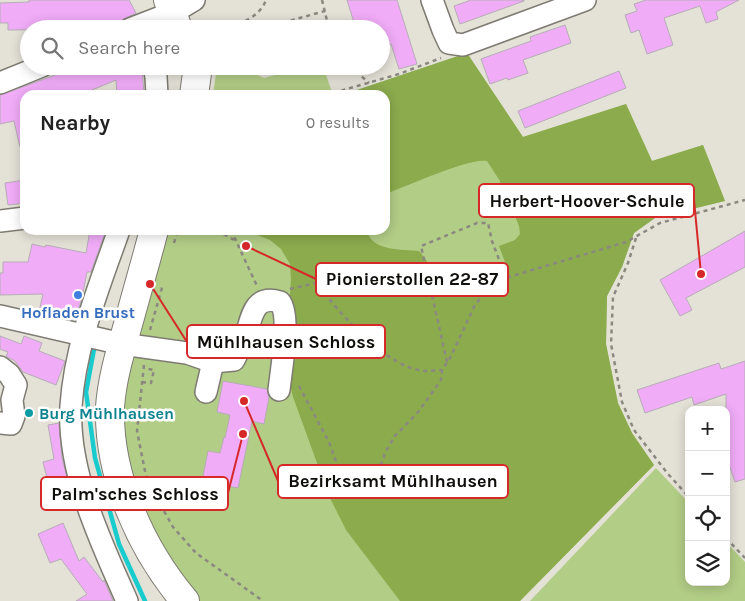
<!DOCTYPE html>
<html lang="en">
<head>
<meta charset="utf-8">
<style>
	:root { --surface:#fff; --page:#f6f6f6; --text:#222; --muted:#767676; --line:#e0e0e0 }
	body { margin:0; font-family:Karla,sans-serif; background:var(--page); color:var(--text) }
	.controls { position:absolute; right:15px; bottom:15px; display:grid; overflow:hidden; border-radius:10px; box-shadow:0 2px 12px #0003 }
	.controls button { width:45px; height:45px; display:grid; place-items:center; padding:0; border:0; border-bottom:1px solid var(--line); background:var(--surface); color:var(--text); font:25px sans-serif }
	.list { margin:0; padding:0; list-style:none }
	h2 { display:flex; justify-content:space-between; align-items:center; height:65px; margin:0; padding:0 20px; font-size:21px }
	h2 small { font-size:16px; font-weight:400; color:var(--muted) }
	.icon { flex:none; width:28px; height:28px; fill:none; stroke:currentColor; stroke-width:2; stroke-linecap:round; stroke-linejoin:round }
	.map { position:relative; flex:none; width:745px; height:601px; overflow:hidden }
	.search { position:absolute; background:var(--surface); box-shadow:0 2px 12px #0003; left:20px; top:20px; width:370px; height:55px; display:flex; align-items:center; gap:12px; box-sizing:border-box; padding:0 18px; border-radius:28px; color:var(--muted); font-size:19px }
	.panel { position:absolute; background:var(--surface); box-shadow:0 2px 12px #0003; left:20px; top:90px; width:370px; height:145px; border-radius:15px }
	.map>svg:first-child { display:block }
	.green { fill:#b2cd86 }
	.forest { fill:#8bab4d }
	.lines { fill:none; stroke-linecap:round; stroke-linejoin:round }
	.stream { stroke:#18cbcd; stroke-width:4.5 }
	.building { fill:#f1acf8; stroke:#b5adb5 }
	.minor-casing { stroke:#7e7b72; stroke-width:24 }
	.major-casing { stroke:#7e7b72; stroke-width:30 }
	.path { stroke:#8b8881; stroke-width:2.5; stroke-dasharray:4 4; stroke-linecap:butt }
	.minor { stroke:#fff; stroke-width:21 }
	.major { stroke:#fff; stroke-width:28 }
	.shop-dot { fill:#3f7fe0; stroke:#fff; stroke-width:2 }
	.culture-dot { fill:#0f9aa8; stroke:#fff; stroke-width:2 }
	.labels { text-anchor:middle; stroke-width:5; stroke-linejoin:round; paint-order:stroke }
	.shop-label { font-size:16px; font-weight:bold; fill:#366cbe; stroke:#fff }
	.culture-label { font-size:16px; font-weight:bold; fill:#0d838f; stroke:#fff; text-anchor:start }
	.leader { fill:none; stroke:#d62828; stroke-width:2 }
	.callout-dot { fill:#d62828; stroke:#fff; stroke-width:2 }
	.callout { fill:#fff; stroke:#d62828; stroke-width:2 }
	.callout-label { font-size:18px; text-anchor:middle; font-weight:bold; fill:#100e0b }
</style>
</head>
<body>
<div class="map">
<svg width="745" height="601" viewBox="0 0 745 601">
	<rect width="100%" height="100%" fill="#e4e1d7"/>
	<g class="green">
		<path d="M 467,53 L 523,137 L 626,104 L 652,161 L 703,145 L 725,201 L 655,218 L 634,233 L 622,267 L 607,296 L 606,344 L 618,403 L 632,433 L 654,465 L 520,601 L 199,601 L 169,564 L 141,510 L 125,454 L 118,406 L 165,230 L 385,230 L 385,95 L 342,95 Z"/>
		<path d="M 217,66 L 239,66 L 264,78 L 307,66 L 323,66 L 333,95 L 213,95 Z"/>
		<path d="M 656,468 L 689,503 L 689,582 L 726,582 L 726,542 L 745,562 L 745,601 L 530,601 Z"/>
	</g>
	<path class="forest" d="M 467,53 L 523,137 L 626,104 L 652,161 L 703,145 L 725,201 L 655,218 L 634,233 L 622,267 L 607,296 L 606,344 L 618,403 L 632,433 L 654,465 L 520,601 L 400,601 L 346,530 L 329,496 L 293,397 L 285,364 L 291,280 L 290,264 L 281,249 L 270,240 L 244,230 L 367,230 C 371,252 403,249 419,251 L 425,258 L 442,290 L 505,262 L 499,246 L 515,240 L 520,234 L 519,226 L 511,206 L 501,195 L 500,181 L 487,161 C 470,157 405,187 385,194 L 385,95 L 342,95 Z"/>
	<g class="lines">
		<path class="stream" d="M 94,349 L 86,392 L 95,458 L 119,544 L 145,601"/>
	</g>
	<g class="building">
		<path d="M 29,0 L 129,0 L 136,13 L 105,29 L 8,30 L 8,23 L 0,23 L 0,3 L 29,2 Z"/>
		<path d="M 347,0 L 397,0 L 417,64 L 399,69 L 391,44 L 381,47 L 381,29 L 356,29 Z"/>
		<path d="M 471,0 L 524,0 L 524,1 L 460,24 L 454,6 Z"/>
		<path d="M 646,0 L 739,0 L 716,12 L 718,19 L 706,23 L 700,6 L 664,18 L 673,45 L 647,54 L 639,30 L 631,33 L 625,15 L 637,11 L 634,4 Z"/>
		<path d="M 565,25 L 571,43 L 523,60 L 528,73 L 508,80 L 507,78 L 490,84 L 481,59 L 531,41 L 530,37 Z"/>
		<path d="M 80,66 L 142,66 L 144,95 L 117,95 L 116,80 L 80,95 L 25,95 L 25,147 L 20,147 L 14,121 L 0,124 L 0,95 Z"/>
		<path d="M 619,71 L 626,88 L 525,128 L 518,111 Z"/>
		<path d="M 25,180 L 25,203 L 8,205 L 5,183 Z"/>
		<path d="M 90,230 L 106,230 L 91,272 L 87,272 L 82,298 L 75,320 L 39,312 L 43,294 L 0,295 L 0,273 L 3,273 L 3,262 L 28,262 L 32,244 L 45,247 L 46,245 L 86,253 Z"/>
		<path d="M 745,231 L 745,267 L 686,298 L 692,310 L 680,316 L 660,280 Z"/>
		<path d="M 0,336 L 21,344 L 24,336 L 42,343 L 39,351 L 65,361 L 56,385 L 23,372 L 15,361 L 6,356 L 8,352 L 0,349 Z"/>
		<path d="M 745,361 L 745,479 L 735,482 L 726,456 L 726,394 L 694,405 L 692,397 L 645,413 L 637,390 L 719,363 L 721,369 Z"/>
		<path d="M 223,381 L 267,389 L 269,397 L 264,424 L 252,421 L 238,488 L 202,481 L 208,451 L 220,453 L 224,437 L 225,438 L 230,415 L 217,412 Z"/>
		<path d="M 59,423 L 62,458 L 71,493 L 52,498 L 43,462 L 54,459 L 48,425 Z"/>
		<path d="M 63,523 L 79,561 L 84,557 L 103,582 L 104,580 L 113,601 L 76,601 L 87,594 L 61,559 L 50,563 L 38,534 Z"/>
	</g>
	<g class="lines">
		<g class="minor-casing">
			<g id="minor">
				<path d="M 432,0 L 443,30 L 449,43 L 463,45 L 585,0"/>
				<path d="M 130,29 L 174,12 L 194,0"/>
				<path d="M 154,66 L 156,77 L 157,95"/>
				<path d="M 0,83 L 42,66"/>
				<path d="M 0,221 L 25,218"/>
				<path d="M 119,230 C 99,287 75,345 71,406 C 67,472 101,542 127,601"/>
				<path d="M 0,316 L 122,344 L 187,353 L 213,362 L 234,360 C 238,352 242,343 246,335 C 252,316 254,294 280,302 C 291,316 281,371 279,390"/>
				<path d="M 0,367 L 9,374 L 16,385 L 12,400 L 14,416 L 11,424 L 0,423"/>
				<path d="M 206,392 L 213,362"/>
			</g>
		</g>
		<g class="major-casing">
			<g id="major">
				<path d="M 168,0 L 178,29"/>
				<path d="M 194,95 L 198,66"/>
				<path d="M 154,230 C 146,261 137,291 129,321 C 121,349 112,378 110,407 C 108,476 141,549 185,601"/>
			</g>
		</g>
		<g class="path">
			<path d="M 322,0 L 329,29"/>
			<path d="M 245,23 L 259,29"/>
			<path d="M 223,29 C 239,25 260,17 266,0"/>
			<path d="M 260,29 L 325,11"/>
			<path d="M 350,66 L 369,83"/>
			<path d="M 326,95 L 399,74 L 441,58"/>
			<path d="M 217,230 L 234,240"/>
			<path d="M 231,230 L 257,286"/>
			<path d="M 636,238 L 628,263 L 613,297 L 611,344 L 622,402 L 634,430 L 668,474 L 689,497"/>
			<path d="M 174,243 L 178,230"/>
			<path d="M 290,289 L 316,283 C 341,314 385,368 426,371 C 431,371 437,370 442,370"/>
			<path d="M 150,330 L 163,284"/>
			<path d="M 447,362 L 421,246 L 477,223 L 488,223 L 492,241 L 506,278"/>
			<path d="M 144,365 L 137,431 L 147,481 L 173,527 L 196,553 L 263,601"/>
			<path d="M 142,382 L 151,383 L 154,370 L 144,368"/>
			<path d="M 299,386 L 329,442 L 340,473 L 346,483 L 357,491 L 364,491 L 372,484 L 378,473 L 385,453 L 394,437 L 419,411 L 441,380 L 442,370 L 450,358 L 475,305 L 486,291 L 499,280 L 626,242 L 660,223 L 745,200"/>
			<path d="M 726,538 L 745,558"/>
		</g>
		<use href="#minor" class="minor"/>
		<use href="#major" class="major"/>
	</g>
	<circle class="shop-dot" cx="78" cy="295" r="5"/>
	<circle class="culture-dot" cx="29" cy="413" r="5"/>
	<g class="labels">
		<g class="shop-label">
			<text x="78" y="318">Hofladen Brust</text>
		</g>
		<g class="culture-label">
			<text x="39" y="419">Burg Mühlhausen</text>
		</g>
	</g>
	<path class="leader" d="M701 274L694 200M246 246L316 279M150 284L187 342M244 401L278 481M243 434L228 493"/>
	<g class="callout-dot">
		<circle cx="701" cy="274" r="5"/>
		<circle cx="246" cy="246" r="5"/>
		<circle cx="150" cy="284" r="5"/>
		<circle cx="244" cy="401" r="5"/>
		<circle cx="243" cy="434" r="5"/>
	</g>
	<g class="callout">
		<rect x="479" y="184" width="215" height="33" rx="5"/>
		<rect x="316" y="263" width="192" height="33" rx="5"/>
		<rect x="187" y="325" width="198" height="33" rx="5"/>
		<rect x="278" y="465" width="230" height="33" rx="5"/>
		<rect x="41" y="477" width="187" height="33" rx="5"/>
	</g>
	<g class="callout-label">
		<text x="587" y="207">Herbert-Hoover-Schule</text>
		<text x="412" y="285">Pionierstollen 22-87</text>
		<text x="286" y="348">Mühlhausen Schloss</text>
		<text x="393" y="487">Bezirksamt Mühlhausen</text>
		<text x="135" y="500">Palm'sches Schloss</text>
	</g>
</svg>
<div class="controls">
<button>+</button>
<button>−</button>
<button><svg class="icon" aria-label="locate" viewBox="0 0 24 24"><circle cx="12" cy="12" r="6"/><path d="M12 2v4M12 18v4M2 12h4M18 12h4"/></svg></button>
<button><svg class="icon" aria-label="layers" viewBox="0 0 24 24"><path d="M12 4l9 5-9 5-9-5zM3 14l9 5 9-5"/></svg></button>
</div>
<div class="search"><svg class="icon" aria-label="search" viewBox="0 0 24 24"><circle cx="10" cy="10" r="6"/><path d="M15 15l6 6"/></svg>Search here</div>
<section class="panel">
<h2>Nearby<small>0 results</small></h2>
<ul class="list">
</ul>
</section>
</div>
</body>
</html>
